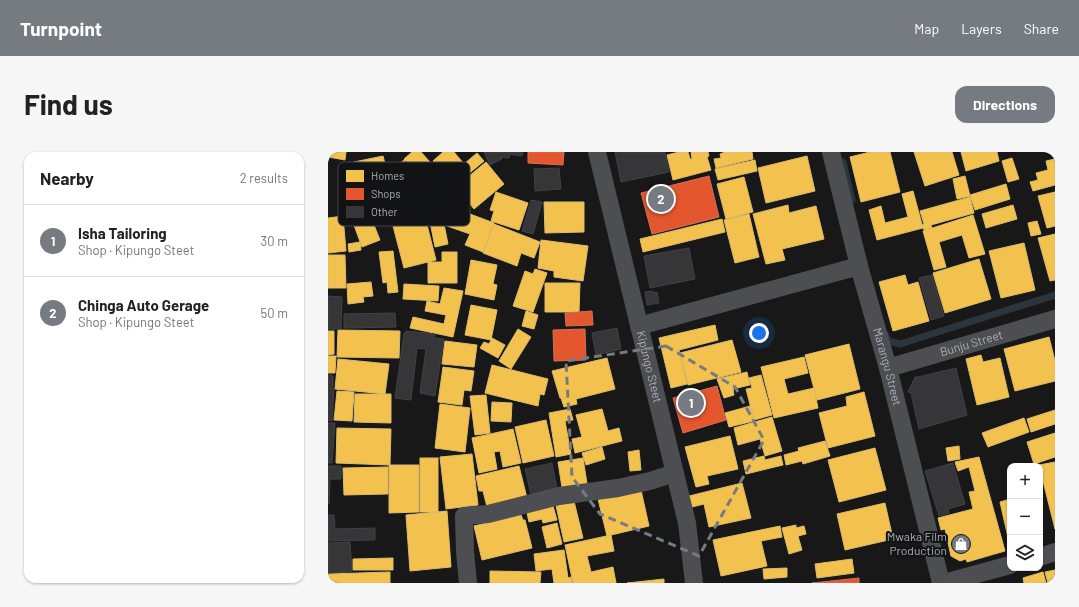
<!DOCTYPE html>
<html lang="en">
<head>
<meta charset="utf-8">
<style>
	:root { --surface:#fff; --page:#f6f6f6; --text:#222; --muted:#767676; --line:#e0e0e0; --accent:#767b82 }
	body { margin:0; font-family:Barlow,sans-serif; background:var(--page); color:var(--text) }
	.controls { position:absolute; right:12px; bottom:12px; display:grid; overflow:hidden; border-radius:8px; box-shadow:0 1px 3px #0004 }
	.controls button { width:36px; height:36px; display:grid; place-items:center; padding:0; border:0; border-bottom:1px solid var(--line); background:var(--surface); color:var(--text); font:20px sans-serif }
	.you { position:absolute; left:431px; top:181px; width:14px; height:14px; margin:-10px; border:3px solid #fff; border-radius:50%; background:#1a73e8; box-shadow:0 0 0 6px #1a73e833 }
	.badge { display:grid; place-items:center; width:26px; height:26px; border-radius:50%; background:var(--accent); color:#fff; font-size:13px; font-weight:700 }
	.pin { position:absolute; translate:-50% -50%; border:2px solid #fff; box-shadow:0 1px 4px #0006 }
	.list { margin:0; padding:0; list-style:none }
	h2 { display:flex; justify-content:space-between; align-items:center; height:52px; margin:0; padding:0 16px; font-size:17px }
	h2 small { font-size:13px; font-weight:400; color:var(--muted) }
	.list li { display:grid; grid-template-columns:26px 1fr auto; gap:12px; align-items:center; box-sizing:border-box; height:72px; padding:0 16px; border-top:1px solid var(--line) }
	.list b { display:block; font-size:15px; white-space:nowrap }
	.list p { margin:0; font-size:13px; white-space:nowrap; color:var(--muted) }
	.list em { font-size:13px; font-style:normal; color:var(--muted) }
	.icon { flex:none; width:22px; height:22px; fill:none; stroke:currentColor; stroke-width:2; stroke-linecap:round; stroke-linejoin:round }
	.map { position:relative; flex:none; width:727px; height:431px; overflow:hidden; border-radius:12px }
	header { display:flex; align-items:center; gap:24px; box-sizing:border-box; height:56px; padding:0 20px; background:var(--accent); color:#fff }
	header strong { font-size:19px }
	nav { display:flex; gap:22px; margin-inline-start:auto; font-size:14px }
	.intro { display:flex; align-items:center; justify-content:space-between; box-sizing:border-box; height:96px; padding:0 24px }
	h1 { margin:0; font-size:28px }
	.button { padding:10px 18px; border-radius:12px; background:var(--accent); color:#fff; font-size:14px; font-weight:700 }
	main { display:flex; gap:24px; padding:0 24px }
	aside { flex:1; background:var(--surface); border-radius:12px; box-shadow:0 1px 3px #0004 }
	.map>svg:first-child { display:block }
	.homes { fill:#f2c14e; stroke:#dcbc6e }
	.shops { fill:#e4572e; stroke:#d27258 }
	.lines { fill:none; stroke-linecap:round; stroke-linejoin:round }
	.stream { stroke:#2a353c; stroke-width:7 }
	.building { fill:#363638; stroke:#414245 }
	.street { stroke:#4c4e52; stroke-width:18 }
	.marked { fill:none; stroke:#767b82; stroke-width:3; stroke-dasharray:8 5; stroke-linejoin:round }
	.labels { text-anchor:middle; stroke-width:4; stroke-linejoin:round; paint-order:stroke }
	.street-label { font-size:12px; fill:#a9b0ba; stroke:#121315 }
	.poi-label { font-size:12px; fill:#a9b0ba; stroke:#121315; text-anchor:end }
	.key { fill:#121315; stroke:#3f4247; stroke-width:1 }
	.key-label { font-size:11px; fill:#a9b0ba }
</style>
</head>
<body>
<header>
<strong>Turnpoint</strong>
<nav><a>Map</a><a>Layers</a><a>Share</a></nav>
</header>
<div class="intro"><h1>Find us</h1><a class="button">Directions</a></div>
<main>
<aside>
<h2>Nearby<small>2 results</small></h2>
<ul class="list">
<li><span class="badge">1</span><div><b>Isha Tailoring</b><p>Shop · Kipungo Steet</p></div><em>30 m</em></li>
<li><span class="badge">2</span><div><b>Chinga Auto Gerage</b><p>Shop · Kipungo Steet</p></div><em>50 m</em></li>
</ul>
</aside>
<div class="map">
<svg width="727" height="431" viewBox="0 0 727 431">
	<rect width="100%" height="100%" fill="#181819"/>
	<g class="homes">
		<path d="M 0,0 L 18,0 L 17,8 L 0,5 Z"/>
		<path d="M 84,0 L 93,0 L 109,18 L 98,29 L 76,7 Z"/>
		<path d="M 115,0 L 126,0 L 136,12 L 149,1 L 156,9 L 126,34 L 105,9 Z"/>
		<path d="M 351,0 L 360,0 L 362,7 L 364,7 L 363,0 L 380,0 L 381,4 L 379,5 L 383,18 L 345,28 L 339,3 Z"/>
		<path d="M 397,0 L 424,0 L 425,7 L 388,16 L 386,7 L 393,6 L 392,2 Z"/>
		<path d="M 542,0 L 562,0 L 572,40 L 533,50 L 522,5 Z"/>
		<path d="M 586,0 L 624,0 L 631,23 L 597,34 Z"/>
		<path d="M 633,0 L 669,0 L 671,9 L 638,19 Z"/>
		<path d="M 55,4 L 58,16 L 41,19 L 42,25 L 32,27 L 30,23 L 28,24 L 26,10 Z"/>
		<path d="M 479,4 L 487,39 L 438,51 L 430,16 Z"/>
		<path d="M 684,6 L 691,27 L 680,30 L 674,9 Z"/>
		<path d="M 727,7 L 727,33 L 705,39 L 702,30 L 710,28 L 708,21 L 720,18 L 718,9 Z"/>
		<path d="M 76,8 L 81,15 L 70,24 L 65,17 Z"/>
		<path d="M 427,8 L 429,19 L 390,28 L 387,17 Z"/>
		<path d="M 158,10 L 176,32 L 146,57 L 128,35 Z"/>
		<path d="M 637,24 L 642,44 L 629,47 L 625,27 Z"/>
		<path d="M 416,25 L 425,60 L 398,67 L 389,32 Z"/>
		<path d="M 678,32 L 682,47 L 647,58 L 642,43 Z"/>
		<path d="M 585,39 L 595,76 L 549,88 L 541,58 L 553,54 L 557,71 L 580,65 L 574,42 Z"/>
		<path d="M 168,40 L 200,51 L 191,78 L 163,69 L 166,59 L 162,58 Z"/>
		<path d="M 727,40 L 727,74 L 719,76 L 710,44 Z"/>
		<path d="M 642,45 L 646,61 L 603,73 L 604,76 L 596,78 L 594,73 L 596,72 L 592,59 Z"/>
		<path d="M 216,50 L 256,50 L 256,80 L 217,81 Z"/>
		<path d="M 460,53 L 461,61 L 488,54 L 496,87 L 454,97 L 457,108 L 438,112 L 425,62 Z"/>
		<path d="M 685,53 L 689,67 L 658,76 L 654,62 Z"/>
		<path d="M 126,56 L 166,71 L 155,100 L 137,93 L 142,82 L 119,74 Z"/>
		<path d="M 113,57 L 120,92 L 107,95 L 100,60 Z"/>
		<path d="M 40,58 L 52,88 L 34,95 L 23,65 Z"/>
		<path d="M 421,62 L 431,105 L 407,111 L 396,68 Z"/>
		<path d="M 645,63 L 657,102 L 641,106 L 634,83 L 611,90 L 618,115 L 606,118 L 595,79 Z"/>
		<path d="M 15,64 L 18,99 L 0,101 L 0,66 Z"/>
		<path d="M 97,65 L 108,108 L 76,116 L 65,74 Z"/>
		<path d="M 394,67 L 397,80 L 315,100 L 312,87 Z"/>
		<path d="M 709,69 L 713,82 L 703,84 L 700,71 Z"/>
		<path d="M 166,72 L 212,90 L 206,106 L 193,101 L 189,114 L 155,101 Z"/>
		<path d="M 727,82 L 727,128 L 722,129 L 710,86 Z"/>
		<path d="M 213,88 L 260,94 L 255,129 L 226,125 L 226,119 L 210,116 Z"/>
		<path d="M 32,90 L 33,98 L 21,100 L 20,92 Z"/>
		<path d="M 696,91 L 707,138 L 673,146 L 661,99 Z"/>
		<path d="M 65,99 L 70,140 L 60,141 L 59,130 L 55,131 L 51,100 Z"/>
		<path d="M 114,100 L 129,100 L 129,131 L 100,131 L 100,110 L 114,110 Z"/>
		<path d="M 0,103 L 17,103 L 18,136 L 0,136 Z"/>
		<path d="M 651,107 L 663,147 L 617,161 L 605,121 Z"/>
		<path d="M 143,108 L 169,113 L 165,132 L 169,133 L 166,148 L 137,142 Z"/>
		<path d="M 207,117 L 219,121 L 205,160 L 185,154 L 197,119 L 205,122 Z"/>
		<path d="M 577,123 L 580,133 L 590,130 L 601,169 L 565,179 L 551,130 Z"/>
		<path d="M 43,130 L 45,144 L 35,145 L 36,150 L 20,152 L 19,132 Z"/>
		<path d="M 217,131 L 252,131 L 251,160 L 217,160 Z"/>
		<path d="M 76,132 L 111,134 L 110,149 L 75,147 Z"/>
		<path d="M 116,136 L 135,139 L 125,185 L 82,176 L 85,165 L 116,172 L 118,163 L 97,159 L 99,149 L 112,152 Z"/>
		<path d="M 143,153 L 169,158 L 163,188 L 137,183 Z"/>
		<path d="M 198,159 L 210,163 L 206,177 L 194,174 Z"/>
		<path d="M 387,173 L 390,188 L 351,198 L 359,232 L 343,236 L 331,186 Z"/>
		<path d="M 190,177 L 203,185 L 183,217 L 171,209 Z"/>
		<path d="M 10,178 L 72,179 L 71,206 L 9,205 Z"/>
		<path d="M 0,179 L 6,179 L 6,202 L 0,203 Z"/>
		<path d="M 721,185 L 727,209 L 727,229 L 687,239 L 676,197 Z"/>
		<path d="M 164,186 L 177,193 L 170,206 L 152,196 L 156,190 L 161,192 Z"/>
		<path d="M 404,188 L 413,220 L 360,233 L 352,201 Z"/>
		<path d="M 117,189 L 149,193 L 146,215 L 114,212 Z"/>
		<path d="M 521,192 L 532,237 L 489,248 L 477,203 Z"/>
		<path d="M 653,203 L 655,210 L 672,206 L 681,245 L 649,253 L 638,207 Z"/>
		<path d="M 0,204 L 8,204 L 7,221 L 0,221 Z"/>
		<path d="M 476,205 L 480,221 L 456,227 L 460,242 L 486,236 L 490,256 L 446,266 L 433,215 Z"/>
		<path d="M 279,206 L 287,237 L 248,247 L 249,252 L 236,255 L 233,246 L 232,246 L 224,219 Z"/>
		<path d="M 10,207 L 61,212 L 57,242 L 7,237 Z"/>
		<path d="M 164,213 L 220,227 L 216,243 L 212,242 L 210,254 L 157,241 Z"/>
		<path d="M 115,215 L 146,219 L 143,239 L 136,238 L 134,253 L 110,250 Z"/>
		<path d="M 419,220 L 422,233 L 405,237 L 406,243 L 396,246 L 389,227 Z"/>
		<path d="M 433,223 L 444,263 L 426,268 L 418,237 L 424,236 L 421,226 Z"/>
		<path d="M 9,239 L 26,240 L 24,269 L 6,268 Z"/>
		<path d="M 536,240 L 547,284 L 500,296 L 491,261 L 519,254 L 518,245 Z"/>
		<path d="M 27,242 L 63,242 L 63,271 L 26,270 Z"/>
		<path d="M 158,243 L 162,281 L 147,283 L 142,244 Z"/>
		<path d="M 164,250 L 184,251 L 183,270 L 163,269 Z"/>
		<path d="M 112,252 L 142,256 L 137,300 L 107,296 Z"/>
		<path d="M 422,254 L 426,269 L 401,275 L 397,261 Z"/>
		<path d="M 242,257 L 245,268 L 237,269 L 243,302 L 228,305 L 221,261 Z"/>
		<path d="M 274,257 L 280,279 L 291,276 L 294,289 L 247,301 L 244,287 L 254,285 L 248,263 Z"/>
		<path d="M 727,258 L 727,272 L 703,280 L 699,267 Z"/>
		<path d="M 444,265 L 454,299 L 437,304 L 432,287 L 410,293 L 406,276 Z"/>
		<path d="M 696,266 L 701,280 L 660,295 L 654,281 Z"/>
		<path d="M 218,268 L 226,304 L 195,311 L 187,275 Z"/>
		<path d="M 9,276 L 63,277 L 62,313 L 8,311 Z"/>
		<path d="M 185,277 L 193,311 L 175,315 L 172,299 L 166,300 L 169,317 L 151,321 L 144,286 Z"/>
		<path d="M 727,281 L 727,305 L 706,312 L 699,290 Z"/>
		<path d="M 402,284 L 410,317 L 379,324 L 381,332 L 368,335 L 357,295 Z"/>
		<path d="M 497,289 L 502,304 L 475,312 L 474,309 L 458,313 L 456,303 L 471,299 L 470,296 Z"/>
		<path d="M 631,294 L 632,307 L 620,309 L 618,296 Z"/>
		<path d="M 274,295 L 277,307 L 258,313 L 254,301 Z"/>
		<path d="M 547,296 L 558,338 L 511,350 L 500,308 Z"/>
		<path d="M 311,298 L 313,318 L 302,319 L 300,300 Z"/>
		<path d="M 144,302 L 150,353 L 118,357 L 112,305 Z"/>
		<path d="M 436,304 L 437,308 L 453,304 L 455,313 L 418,322 L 415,309 Z"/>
		<path d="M 651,305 L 677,399 L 639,410 L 638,407 L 632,409 L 623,404 L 617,377 L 613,378 L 610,366 L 645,357 L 641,340 L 647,339 L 641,315 L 630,319 L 627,310 Z"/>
		<rect x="92" y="306" width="18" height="54"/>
		<path d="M 255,306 L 260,338 L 235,342 L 230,310 Z"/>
		<path d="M 727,310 L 727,377 L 711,313 Z"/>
		<path d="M 61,313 L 91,313 L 91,360 L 61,361 Z"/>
		<path d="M 191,314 L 200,350 L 160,359 L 155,339 L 151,339 L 148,324 Z"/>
		<path d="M 60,315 L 60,342 L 16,343 L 15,316 Z"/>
		<path d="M 414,331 L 423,366 L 381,375 L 376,352 L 364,355 L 361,344 Z"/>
		<path d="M 313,338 L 321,374 L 279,384 L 270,347 Z"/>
		<path d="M 245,345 L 255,386 L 236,390 L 227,349 Z"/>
		<path d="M 223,347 L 229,368 L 215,371 L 214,367 L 201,370 L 199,361 Z"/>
		<path d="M 682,347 L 682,390 L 681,390 L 672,350 Z"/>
		<path d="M 557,351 L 565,387 L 517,398 L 509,362 Z"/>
		<path d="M 119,359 L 123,415 L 82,419 L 78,363 Z"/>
		<path d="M 193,363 L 195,368 L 197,368 L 204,396 L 154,408 L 146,374 Z"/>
		<path d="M 229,371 L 234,392 L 219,396 L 214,375 Z"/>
		<path d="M 468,373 L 468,376 L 476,374 L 478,382 L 470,384 L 474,398 L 461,402 L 454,376 Z"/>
		<path d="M 452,374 L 454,385 L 433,389 L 439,414 L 393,424 L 385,388 Z"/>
		<path d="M 283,383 L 286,399 L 259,404 L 263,420 L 285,415 L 288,431 L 245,431 L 237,393 Z"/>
		<path d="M 236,398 L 240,426 L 243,425 L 244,431 L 226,431 L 224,417 L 208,419 L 206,402 Z"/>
		<path d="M 65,406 L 65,418 L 25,418 L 25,407 Z"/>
		<path d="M 524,407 L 526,421 L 489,426 L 487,412 Z"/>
		<path d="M 459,416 L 459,425 L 436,427 L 435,417 Z"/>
		<path d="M 727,418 L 727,431 L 720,431 L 717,420 Z"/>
		<path d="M 162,419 L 213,420 L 212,431 L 162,431 Z"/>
		<path d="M 62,420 L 62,431 L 0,431 L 0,422 Z"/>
		<path d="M 715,420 L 718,431 L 696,431 L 695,426 Z"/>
		<path d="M 336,427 L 336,431 L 299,431 Z"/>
	</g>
	<g class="shops">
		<path d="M 200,0 L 236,0 L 235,13 L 200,11 Z"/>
		<path d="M 381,24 L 391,65 L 324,82 L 313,41 Z"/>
		<path d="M 264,159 L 265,173 L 238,174 L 237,161 Z"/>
		<path d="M 257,177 L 258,208 L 226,209 L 225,178 Z"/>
		<path d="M 389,234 L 398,268 L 355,281 L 345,246 Z"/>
		<path d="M 531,426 L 531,431 L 484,431 Z"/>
	</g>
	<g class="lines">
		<g class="stream">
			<path d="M 515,10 L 524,48"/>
			<path d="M 557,182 L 561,189 L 572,192 L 727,143"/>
		</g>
	</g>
	<g class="building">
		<path d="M 156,0 L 195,0 L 194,4 L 182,2 L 181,6 L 172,5 L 174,7 L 162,13 Z"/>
		<path d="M 287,0 L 337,0 L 341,20 L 293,30 Z"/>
		<path d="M 231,16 L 233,37 L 207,39 L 206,17 Z"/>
		<path d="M 203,48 L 214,50 L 205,82 L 194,79 Z"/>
		<path d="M 361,96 L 367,127 L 322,136 L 316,104 Z"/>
		<path d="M 604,123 L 616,164 L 603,168 L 591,126 Z"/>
		<path d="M 325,139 L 325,141 L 329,140 L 331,151 L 319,153 L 317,140 Z"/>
		<path d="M 0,144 L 14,145 L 13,177 L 0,177 Z"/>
		<path d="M 67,161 L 68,175 L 16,176 L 16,162 Z"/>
		<path d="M 289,176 L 293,197 L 268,203 L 264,181 Z"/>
		<path d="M 78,179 L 107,182 L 106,186 L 116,187 L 107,244 L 92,241 L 98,197 L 89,196 L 83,248 L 67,246 L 76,181 L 78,181 Z"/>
		<path d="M 628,216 L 639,263 L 591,277 L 583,241 L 580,240 L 587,225 L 590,225 Z"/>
		<path d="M 0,223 L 5,224 L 5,234 L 0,234 Z"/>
		<path d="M 0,235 L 6,236 L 4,269 L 0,268 Z"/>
		<path d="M 0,271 L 7,271 L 4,311 L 0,311 Z"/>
		<path d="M 224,311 L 230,342 L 204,347 L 197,317 Z"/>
		<path d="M 625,311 L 637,352 L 620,357 L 621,361 L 611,364 L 597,319 Z"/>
		<path d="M 0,314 L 13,314 L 13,327 L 2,327 L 1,352 Z"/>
		<path d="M 0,363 L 6,363 L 7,377 L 47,376 L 47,388 L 0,389 Z"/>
		<path d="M 22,390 L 24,420 L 0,421 L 0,391 Z"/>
	</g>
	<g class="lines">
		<g class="street">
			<path id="s1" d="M 269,0 L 359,371 L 366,431"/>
			<path id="s2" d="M 503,0 L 531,114 L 560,216 L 613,431"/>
			<path d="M 311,174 L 531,114"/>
			<path id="s3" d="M 560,216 L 727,167"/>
			<path d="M 712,405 L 727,400"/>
			<path d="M 140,431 L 137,400 L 136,364 L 160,362 L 231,344 L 290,336 L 322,329 L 347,321"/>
			<path d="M 616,431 L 682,413"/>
		</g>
	</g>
	<path class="marked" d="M 338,194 L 407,235 L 436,288 L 371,404 L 272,362 L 244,325 L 238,209 Z"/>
	<defs>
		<g id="shop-disc" transform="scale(1)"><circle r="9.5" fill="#767b82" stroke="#121315"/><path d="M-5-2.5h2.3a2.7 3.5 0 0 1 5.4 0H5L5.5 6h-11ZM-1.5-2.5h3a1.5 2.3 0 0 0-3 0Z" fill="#fff"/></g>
	</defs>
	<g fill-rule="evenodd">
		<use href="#shop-disc" x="633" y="392"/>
	</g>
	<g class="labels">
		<g class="street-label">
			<text dy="4" stroke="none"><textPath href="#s3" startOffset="87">Bunju Street</textPath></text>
			<text dy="4" stroke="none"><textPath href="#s1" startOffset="221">Kipungo Steet</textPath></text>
			<text dy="4" stroke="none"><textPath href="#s2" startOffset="222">Marangu Street</textPath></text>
		</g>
		<g class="poi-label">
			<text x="619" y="389">Mwaka Film<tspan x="619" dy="14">Production</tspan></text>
		</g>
	</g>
	<rect x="10" y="10" width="132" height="64" rx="6" class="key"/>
	<rect x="18" y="18" width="18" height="12" fill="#f2c14e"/>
	<rect x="18" y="36" width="18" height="12" fill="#e4572e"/>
	<rect x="18" y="54" width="18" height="12" fill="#363638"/>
	<g class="key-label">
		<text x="43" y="28">Homes</text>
		<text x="43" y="46">Shops</text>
		<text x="43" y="64">Other</text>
	</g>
</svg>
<div class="controls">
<button>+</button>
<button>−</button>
<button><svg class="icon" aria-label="layers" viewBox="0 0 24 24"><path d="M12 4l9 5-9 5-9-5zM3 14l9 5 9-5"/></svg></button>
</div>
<div class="you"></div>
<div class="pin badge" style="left:363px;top:251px">1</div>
<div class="pin badge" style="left:333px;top:47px">2</div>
</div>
</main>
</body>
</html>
